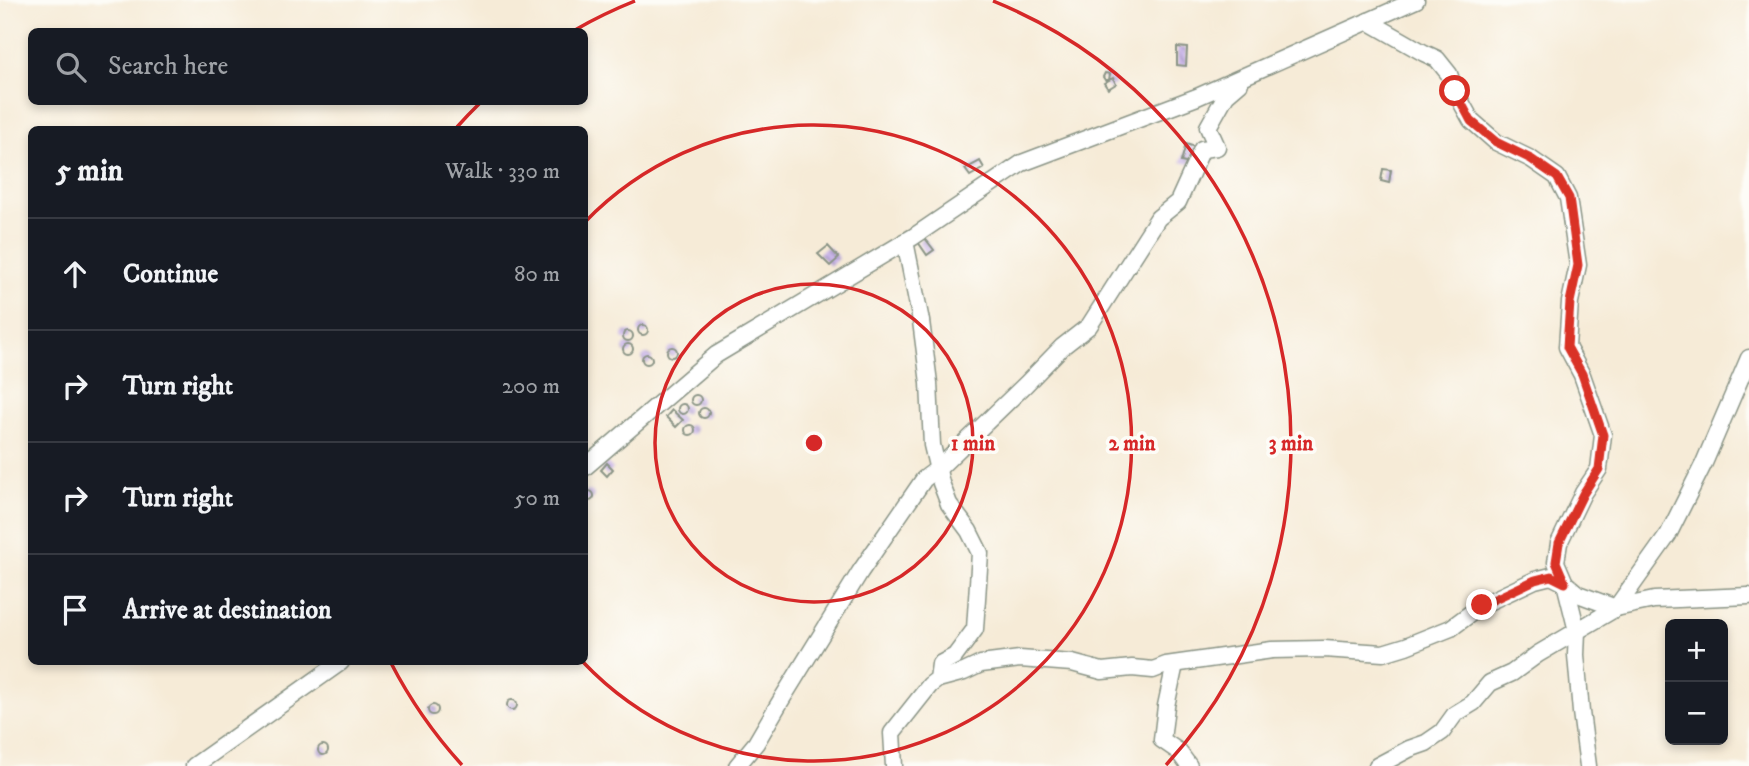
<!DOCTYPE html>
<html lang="en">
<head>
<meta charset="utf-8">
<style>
	:root { --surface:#171b24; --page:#20242c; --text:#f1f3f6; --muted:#9ea1a6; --line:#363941 }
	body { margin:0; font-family:"IM FELL DW Pica",serif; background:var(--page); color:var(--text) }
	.controls { position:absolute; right:21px; bottom:21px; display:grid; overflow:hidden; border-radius:10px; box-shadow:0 4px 10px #0003 }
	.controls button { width:63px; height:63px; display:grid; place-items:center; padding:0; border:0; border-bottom:2px solid var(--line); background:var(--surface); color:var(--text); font:35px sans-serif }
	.stop { position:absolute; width:21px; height:21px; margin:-16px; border:5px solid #d93025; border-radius:50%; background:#fff }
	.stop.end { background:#d93025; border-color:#fff; box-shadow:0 2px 7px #0008 }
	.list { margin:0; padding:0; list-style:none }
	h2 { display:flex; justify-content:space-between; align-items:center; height:91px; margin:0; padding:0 28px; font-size:30px }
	h2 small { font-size:23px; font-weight:400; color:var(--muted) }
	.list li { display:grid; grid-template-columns:46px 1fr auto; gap:21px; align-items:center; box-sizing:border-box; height:112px; padding:0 28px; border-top:2px solid var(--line) }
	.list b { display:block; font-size:26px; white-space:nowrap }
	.list em { font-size:23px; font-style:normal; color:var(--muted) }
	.icon { flex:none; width:38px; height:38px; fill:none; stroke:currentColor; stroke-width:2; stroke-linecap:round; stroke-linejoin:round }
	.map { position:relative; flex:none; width:1749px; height:766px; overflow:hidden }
	.search { position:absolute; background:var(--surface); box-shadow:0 4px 10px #0003; left:28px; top:28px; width:560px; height:77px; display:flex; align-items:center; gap:18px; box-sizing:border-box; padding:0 24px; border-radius:10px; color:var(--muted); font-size:26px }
	.panel { position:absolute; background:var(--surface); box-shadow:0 4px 10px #0003; left:28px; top:126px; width:560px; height:539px; border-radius:10px }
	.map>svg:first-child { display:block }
	.building { fill:url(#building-back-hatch) }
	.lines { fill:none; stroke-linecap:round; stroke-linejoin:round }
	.minor-casing { stroke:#8a9486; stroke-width:19 }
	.minor { stroke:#fff; stroke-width:16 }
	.route { stroke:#d93025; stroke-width:9 }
	.ring { fill:none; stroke:#d62828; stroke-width:3.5 }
	.centre { fill:#d62828; stroke:#fdfcf7; stroke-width:3.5 }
	.ring-label { font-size:21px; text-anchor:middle; font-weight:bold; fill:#d62828; stroke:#fdfcf7; stroke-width:7; stroke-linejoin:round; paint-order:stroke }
</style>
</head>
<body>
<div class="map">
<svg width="1749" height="766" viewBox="0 0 1749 766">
	<defs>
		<pattern id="building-back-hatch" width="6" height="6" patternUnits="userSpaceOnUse" patternTransform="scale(1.75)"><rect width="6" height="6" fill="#cab6e9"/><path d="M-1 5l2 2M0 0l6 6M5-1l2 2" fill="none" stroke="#a395be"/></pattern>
	</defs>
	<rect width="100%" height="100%" fill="#fdfcf7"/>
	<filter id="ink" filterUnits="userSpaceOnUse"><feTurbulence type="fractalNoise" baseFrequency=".0143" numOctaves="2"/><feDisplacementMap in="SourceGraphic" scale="14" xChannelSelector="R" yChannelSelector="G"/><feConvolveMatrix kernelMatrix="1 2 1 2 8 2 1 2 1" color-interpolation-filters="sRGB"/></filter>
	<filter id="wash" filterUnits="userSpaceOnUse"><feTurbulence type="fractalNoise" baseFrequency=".00686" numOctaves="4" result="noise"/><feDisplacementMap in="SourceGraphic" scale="28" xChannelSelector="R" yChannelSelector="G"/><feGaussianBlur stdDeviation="1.57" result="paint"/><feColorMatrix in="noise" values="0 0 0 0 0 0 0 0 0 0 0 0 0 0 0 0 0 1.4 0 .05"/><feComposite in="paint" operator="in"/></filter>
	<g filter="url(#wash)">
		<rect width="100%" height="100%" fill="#f6ebd7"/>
		<g id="blocks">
			<g class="building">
				<path d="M 1177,47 L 1187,48 L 1186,66 L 1177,65 Z"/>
				<path d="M 1105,73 L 1110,74 L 1109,80 L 1113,78 L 1116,84 L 1108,89 L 1104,83 L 1109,80 L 1105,80 L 1103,77 Z"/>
				<path d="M 1186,144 L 1195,147 L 1190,164 L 1181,162 Z"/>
				<path d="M 980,161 L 984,168 L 970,176 L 965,169 Z"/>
				<path d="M 1383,169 L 1391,170 L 1389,183 L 1381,181 Z"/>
				<path d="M 924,237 L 934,250 L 927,255 L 918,242 Z"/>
				<path d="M 828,246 L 839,258 L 830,266 L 818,254 Z"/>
				<circle cx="643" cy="330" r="5"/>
				<circle cx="628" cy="336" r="5"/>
				<circle cx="628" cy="349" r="5"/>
				<circle cx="672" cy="352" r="5"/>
				<circle cx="647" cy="359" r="5"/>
				<circle cx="696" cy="400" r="5"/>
				<circle cx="683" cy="409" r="5"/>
				<circle cx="704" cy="413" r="5"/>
				<path d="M 672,410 L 683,420 L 676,427 L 666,417 Z"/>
				<circle cx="690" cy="430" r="5"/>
				<path d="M 607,463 L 613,469 L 607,476 L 601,470 Z"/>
				<circle cx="589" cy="496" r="5"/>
				<circle cx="512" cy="705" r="5"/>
				<circle cx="433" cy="710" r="5"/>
				<circle cx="323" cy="750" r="5"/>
			</g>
		</g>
	</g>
	<g filter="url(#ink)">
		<use href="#blocks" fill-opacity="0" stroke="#8a9486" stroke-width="2"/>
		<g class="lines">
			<g class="minor-casing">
				<g id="minor">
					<path d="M 1368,21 L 1424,53 L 1437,59 L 1449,74 L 1455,91 L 1471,120 L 1496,142 L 1531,159 L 1557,177 L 1568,198 L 1578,265 L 1570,302 L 1567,347 L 1582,375 L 1603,435 L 1599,469 L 1583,493 L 1559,543 L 1556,562 L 1565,583 L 1577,631 L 1576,655 L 1581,712 L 1588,766"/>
					<path d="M 584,468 L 716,355 L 913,237 L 1022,163 L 1197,97 L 1416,0"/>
					<path d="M 1175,664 L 1166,706 L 1162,740 L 1178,751 L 1189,766"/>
					<path d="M 938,679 L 964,672 L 981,664 L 1020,659 L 1072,663 L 1102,671 L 1132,668 L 1153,670 L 1166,665 L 1272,650 L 1324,649 L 1383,653 L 1406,646 L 1451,628 L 1482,605 L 1535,580 L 1551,576 L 1565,583 L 1578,594 L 1616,608 L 1668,535 L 1704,463 L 1749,358"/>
					<path d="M 194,766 L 341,662"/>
					<path d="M 737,766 L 756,743 L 780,702 L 860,572 L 924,479 L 940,467 L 1026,384 L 1062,347 L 1089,326 L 1158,218 L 1178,202 L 1202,149 L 1217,147 L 1208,127 L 1226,95 L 1240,83"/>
					<path d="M 894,766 L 892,733 L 930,685 L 938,679 L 940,664 L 955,656 L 975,629 L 980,553 L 969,531 L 949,504 L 941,483 L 932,445 L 929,383 L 921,321 L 905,241"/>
					<path d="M 1377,766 L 1409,749 L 1426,743 L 1442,732 L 1455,714 L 1473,703 L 1490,683 L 1512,673 L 1538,654 L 1616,608 L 1654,600 L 1749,596"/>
				</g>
			</g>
			<use href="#minor" class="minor"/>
		</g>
	</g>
	<g class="lines" filter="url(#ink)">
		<path class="route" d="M 1455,91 L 1471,121 L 1496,142 L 1531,159 L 1557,177 L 1569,198 L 1578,265 L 1570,302 L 1567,347 L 1582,374 L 1603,435 L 1599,469 L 1583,494 L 1559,543 L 1556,562 L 1565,583 L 1551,576 L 1535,580 L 1482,605"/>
	</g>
	<g class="ring">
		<circle cx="814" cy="443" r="159"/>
		<path d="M585 222A318 318 0 1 1 583 662"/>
		<path d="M462 765A477 477 0 0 1 391 663M457 127A477 477 0 0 1 480 103M575 30A477 477 0 0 1 635 1M993 1A477 477 0 0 1 1166 765"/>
	</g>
	<circle cx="814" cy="443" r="10" class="centre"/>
	<g class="ring-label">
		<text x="973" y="450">1 min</text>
		<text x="1132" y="450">2 min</text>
		<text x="1291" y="450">3 min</text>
	</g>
</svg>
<div class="controls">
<button>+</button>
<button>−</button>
</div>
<div class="stop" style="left:1455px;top:91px"></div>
<div class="stop end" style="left:1482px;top:605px"></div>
<div class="search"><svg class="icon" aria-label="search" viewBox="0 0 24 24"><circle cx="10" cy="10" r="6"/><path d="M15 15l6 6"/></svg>Search here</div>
<section class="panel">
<h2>5 min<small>Walk · 330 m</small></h2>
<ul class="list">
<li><svg class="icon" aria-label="ahead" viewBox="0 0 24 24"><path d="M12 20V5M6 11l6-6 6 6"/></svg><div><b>Continue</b></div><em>80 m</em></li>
<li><svg class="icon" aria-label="right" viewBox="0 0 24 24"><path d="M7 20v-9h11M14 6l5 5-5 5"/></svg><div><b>Turn right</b></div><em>200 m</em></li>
<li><svg class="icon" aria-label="right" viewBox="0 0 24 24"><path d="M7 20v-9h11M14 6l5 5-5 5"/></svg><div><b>Turn right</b></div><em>50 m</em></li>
<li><svg class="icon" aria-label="arrive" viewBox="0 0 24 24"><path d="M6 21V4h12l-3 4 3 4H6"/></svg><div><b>Arrive at destination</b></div></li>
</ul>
</section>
</div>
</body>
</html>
